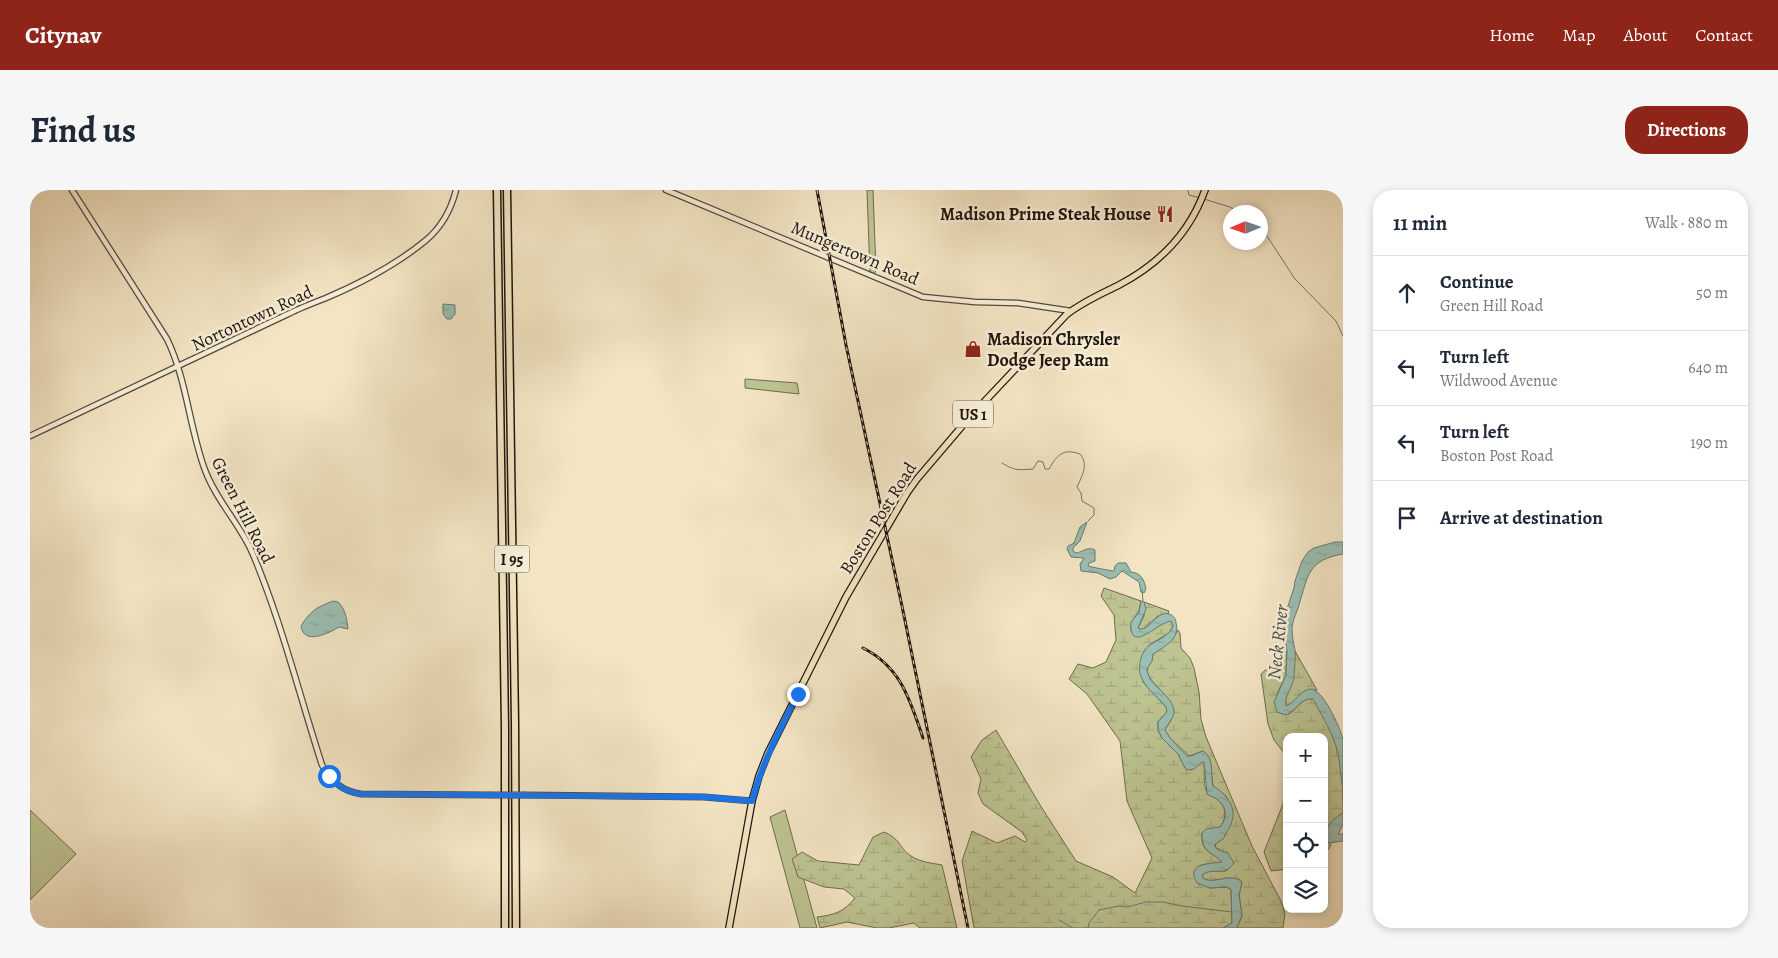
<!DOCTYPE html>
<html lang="en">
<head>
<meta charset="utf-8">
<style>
	:root { --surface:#fff; --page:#f6f6f7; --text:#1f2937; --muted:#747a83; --line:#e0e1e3; --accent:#8f2418 }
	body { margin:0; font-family:Alegreya,serif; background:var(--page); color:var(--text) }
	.controls { position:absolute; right:15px; bottom:15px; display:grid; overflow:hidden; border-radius:10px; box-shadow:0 2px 8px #0003 }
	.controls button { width:45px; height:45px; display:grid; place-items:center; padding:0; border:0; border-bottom:1px solid var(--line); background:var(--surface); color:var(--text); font:25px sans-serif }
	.compass { position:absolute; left:1193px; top:15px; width:45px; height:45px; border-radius:50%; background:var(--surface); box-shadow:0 2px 8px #0003; rotate:268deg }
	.stop { position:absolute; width:15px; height:15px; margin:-11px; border:4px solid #1a73e8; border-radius:50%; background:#fff }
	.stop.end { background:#1a73e8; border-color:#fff; box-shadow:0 1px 5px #0008 }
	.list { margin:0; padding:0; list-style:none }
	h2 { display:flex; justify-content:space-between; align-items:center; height:65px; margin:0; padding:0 20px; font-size:21px }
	h2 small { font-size:16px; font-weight:400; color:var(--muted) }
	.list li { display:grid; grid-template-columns:32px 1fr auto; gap:15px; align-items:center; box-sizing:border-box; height:75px; padding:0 20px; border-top:1px solid var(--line) }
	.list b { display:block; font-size:19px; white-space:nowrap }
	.list p { margin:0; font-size:16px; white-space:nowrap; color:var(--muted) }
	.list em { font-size:16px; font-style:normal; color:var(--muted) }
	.icon { flex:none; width:28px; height:28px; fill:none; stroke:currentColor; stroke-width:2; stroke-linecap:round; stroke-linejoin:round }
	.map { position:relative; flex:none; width:1313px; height:738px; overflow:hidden; border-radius:20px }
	header { display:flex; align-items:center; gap:30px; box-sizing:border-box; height:70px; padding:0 25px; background:var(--accent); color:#fff }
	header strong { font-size:24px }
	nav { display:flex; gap:28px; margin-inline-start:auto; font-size:18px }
	.intro { display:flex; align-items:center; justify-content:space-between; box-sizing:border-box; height:120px; padding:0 30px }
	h1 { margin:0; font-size:35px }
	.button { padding:12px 22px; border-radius:20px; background:var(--accent); color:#fff; font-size:18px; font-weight:700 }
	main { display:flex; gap:30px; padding:0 30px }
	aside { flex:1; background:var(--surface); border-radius:20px; box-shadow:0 2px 8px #0003 }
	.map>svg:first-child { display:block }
	.green { fill:#bdc492; stroke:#6e6c4e }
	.wetland { fill:url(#wetland-marsh); stroke:#6e6c4e }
	.water { fill:url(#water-ripples); stroke:#697b70 }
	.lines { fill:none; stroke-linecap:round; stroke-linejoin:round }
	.stream { stroke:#697b70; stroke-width:1 }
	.minor-casing { stroke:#534939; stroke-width:7 }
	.major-casing { stroke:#1e150b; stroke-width:8 }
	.highway-casing { stroke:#1e150b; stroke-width:9 }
	.minor { stroke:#f7eed9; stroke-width:4.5 }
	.major { stroke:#f3e5c4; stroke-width:5.5 }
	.highway { stroke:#f3e5c4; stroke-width:6 }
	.rail-casing { stroke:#1e150b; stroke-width:3 }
	.rail { stroke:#f7eed9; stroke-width:1; stroke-dasharray:4; stroke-linecap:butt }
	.minor-bridge-casing { stroke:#534939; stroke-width:7; stroke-linecap:butt }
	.minor-bridge { stroke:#f7eed9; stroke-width:4.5 }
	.route { stroke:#1a73e8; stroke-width:6 }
	.labels { text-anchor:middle; stroke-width:5; stroke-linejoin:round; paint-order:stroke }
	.shield { fill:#f7eed9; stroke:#5f5649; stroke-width:1 }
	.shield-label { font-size:16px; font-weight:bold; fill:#1e150b }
	.poi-label { font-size:18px; font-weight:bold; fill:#1e150b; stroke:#f7eed9; text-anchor:end }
	.street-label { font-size:18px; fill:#1e150b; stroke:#f7eed9 }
	.water-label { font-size:19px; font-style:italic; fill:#4a5046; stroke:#f7eed9 }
</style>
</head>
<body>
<header>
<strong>Citynav</strong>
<nav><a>Home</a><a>Map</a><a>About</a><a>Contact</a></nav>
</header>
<div class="intro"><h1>Find us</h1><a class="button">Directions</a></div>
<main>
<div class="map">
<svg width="1313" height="738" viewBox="0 0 1313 738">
	<defs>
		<pattern id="wetland-marsh" width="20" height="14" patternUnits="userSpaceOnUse" patternTransform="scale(1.25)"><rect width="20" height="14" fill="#bdc492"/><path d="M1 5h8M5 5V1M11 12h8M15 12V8" fill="none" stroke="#a2a87d"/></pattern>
		<pattern id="water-ripples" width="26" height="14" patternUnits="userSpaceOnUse" patternTransform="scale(1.25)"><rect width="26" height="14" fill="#9bbfb4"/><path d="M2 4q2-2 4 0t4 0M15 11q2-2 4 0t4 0" fill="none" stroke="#85a399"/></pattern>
	</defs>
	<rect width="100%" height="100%" fill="#f3e5c4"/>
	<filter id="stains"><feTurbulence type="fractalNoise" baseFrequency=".004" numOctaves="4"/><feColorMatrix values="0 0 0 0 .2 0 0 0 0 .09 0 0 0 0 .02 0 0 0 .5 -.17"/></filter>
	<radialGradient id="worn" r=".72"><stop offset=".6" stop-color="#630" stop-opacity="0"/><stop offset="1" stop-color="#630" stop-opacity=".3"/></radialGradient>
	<g class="green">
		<path d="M 837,0 L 843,0 L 846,81 L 844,84 L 840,84 Z"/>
		<path d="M 715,189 L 767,193 L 769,204 L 715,198 Z"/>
		<path d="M 0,620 L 46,664 L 0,710 Z"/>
		<path d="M 755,620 L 787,738 L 770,738 L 740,627 Z"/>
	</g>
	<g class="wetland">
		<path d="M 1074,398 L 1111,411 C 1110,414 1110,419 1108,423 C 1104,429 1100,432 1101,441 L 1121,440 L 1135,432 L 1141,431 L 1143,436 L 1139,443 L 1119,455 L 1113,492 L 1136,517 L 1137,522 L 1128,532 L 1128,540 L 1132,548 L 1148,564 L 1155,578 L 1162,580 L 1172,572 L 1174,572 C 1175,581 1173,592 1176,600 C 1179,607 1183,606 1188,610 C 1197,618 1197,629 1189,638 L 1179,639 L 1172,643 C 1171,663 1180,660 1192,672 L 1171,675 L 1164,681 L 1167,693 L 1180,698 L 1199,697 L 1201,699 L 1202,733 L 1193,738 L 944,738 L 932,671 L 942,641 L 967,653 L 985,646 L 995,652 L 997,650 L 992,642 L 953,614 L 948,603 L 951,589 L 941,567 L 952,550 L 966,540 L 1010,615 L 1046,671 L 1083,687 L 1105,703 L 1122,668 L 1097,611 L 1090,551 L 1057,504 L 1039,489 L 1048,474 L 1063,478 L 1076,472 L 1086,450 L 1084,425 L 1071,406 Z"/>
		<path d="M 1114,412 L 1139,421 L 1138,424 L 1128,426 L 1112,440 L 1108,438 L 1114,426 Z"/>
		<path d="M 1148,440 L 1150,443 L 1151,458 L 1160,468 L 1164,478 L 1169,502 L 1171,529 L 1176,547 L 1222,656 L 1251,711 L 1255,724 L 1253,738 L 1207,738 L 1212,726 L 1209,705 L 1212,692 L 1210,690 L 1197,688 L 1180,691 L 1174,689 L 1172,685 L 1179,681 L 1196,681 L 1204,673 L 1194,662 L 1185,657 L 1186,653 C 1196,650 1193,643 1200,637 L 1196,606 L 1183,596 L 1180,570 L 1173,561 L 1159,566 L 1140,548 L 1135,540 L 1136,538 C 1156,513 1127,503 1117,483 C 1117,477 1122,471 1123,464 L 1141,451 Z"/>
		<path d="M 1257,461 L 1256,485 L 1247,504 L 1247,522 L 1259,524 C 1267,519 1273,507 1283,508 C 1288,517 1294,526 1299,535 C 1311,563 1313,593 1313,623 C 1302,630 1295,636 1296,650 L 1301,655 L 1294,665 L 1294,547 L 1257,547 L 1257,679 L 1241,681 L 1234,662 L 1253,614 L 1256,565 L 1244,550 L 1238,534 L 1231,484 Z"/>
		<path d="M 1265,461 L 1287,500 L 1274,501 L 1264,512 L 1256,516 L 1255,508 C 1265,494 1264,478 1265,461 Z"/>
		<path d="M 854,642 C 871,649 869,658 881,666 C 890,672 901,673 912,675 L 927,738 L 890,738 L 884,733 L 859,738 L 847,738 L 817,732 L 790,738 L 787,727 C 804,725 814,722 825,708 L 814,699 L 794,697 L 768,687 L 762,669 L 772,662 L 788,671 L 829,675 L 843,647 Z"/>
	</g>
	<g class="water">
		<path d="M 413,114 L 425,115 L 425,124 L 421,129 L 417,129 L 413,124 Z"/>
		<path d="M 1057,332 L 1050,351 L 1043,358 L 1043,361 L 1046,363 C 1053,362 1057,356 1065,360 L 1065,371 L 1059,373 L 1058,376 C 1061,377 1082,381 1084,381 L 1085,376 L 1088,373 L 1096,373 L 1101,382 C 1111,383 1114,389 1116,399 L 1114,403 L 1111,402 L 1109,392 L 1092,381 L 1086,387 L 1080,389 L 1068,383 L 1051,381 L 1050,374 L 1054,368 L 1041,367 L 1037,359 L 1038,356 L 1044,353 L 1050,337 Z"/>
		<path d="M 1305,352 L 1313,352 L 1313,364 C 1278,370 1278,385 1269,415 C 1267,422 1263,429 1262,437 C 1262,445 1263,452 1265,460 C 1266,468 1264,479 1264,487 C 1263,498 1254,505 1256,516 C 1265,513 1270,500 1280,499 C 1293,498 1310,538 1313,549 C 1313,563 1313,581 1313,595 C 1310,585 1310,574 1308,563 C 1302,541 1293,528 1283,509 C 1272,507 1266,521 1256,525 L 1247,522 L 1244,512 L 1256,485 L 1257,461 L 1255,446 L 1255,425 L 1264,398 L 1265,391 L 1272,371 L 1278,362 L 1284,358 Z"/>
		<path d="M 303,411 L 308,412 C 315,418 317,429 318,439 L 309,437 C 299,443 274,456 271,436 C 280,421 287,417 303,411 Z"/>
		<path d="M 1111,411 L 1114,412 L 1116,419 L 1108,438 L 1110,439 C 1121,440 1127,420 1139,424 C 1143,425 1146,429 1146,433 C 1151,448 1134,457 1123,464 L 1122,471 L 1117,479 C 1118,497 1144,504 1144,523 C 1143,530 1137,534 1135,540 L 1140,548 L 1157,566 L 1161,566 L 1173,561 C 1185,569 1180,584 1183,596 C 1196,604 1208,617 1201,634 C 1199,640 1196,641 1194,648 L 1184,655 L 1186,658 L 1194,662 L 1197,662 L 1204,673 C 1193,688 1185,676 1172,685 L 1174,689 C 1186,694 1201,682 1212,692 L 1209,705 L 1212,725 L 1207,738 L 1193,738 L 1202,733 L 1201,699 L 1195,697 L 1180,698 L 1167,693 C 1155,673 1179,674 1192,672 C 1180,660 1172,663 1172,643 L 1176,639 L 1190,637 C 1197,629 1198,618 1188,610 C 1185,607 1181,607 1177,604 L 1174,572 L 1172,572 L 1164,579 L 1158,580 L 1155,578 L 1148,564 L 1132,548 L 1128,540 L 1128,532 L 1137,522 L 1136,517 C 1123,501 1104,492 1111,468 C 1113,461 1117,456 1123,453 C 1131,449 1140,444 1143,436 L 1141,431 C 1128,432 1099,466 1101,432 L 1109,422 Z"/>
		<path d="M 1313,623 L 1313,635 L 1308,644 L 1313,644 L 1313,651 L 1299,653 L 1296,650 C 1293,638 1303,629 1313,623 Z"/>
	</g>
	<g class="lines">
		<g class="stream">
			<path d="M 1158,0 L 1159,5 L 1170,8"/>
			<path d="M 1174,9 L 1200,17 L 1208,22"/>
			<path d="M 1230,40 L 1235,43 L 1265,89 L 1306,131 L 1313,146"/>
			<path d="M 972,273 C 985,281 988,280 1003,279 L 1008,271 L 1013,272 L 1015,279 L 1019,279 C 1027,265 1033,258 1050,264 C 1059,275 1052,286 1047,297 L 1051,303 L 1052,311 L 1064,318 L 1064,325 L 1058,331"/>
			<path d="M 1112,400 L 1113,411"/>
			<path d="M 1029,730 L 1043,738"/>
			<path d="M 1058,738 L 1059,733 L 1069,720 L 1089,716 L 1097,717 L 1116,712 L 1133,712 L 1152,716 L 1202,722"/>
		</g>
		<g class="minor-casing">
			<g id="minor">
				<path d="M 42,0 L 137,149 C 157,190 159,237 175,280 C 186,310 209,333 222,362 C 251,430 269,504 292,575 C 302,591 311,601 331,604 L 459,605"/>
				<path d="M 636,0 L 893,107 L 945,112 L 988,113 L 1041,121"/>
				<path d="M 0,246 C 86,206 172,165 258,124 C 270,118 283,113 296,108 C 329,94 367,74 395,51 C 411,38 421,20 426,0"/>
				<path d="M 495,605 L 674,607 L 722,611"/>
			</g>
		</g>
		<g class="major-casing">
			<path id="major" d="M 699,738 L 722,611 L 729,586 L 738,563 L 816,407 L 877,303 L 887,289 L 939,228 L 1036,125 C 1052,112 1071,104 1089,95 C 1129,74 1160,42 1175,0"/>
		</g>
		<g class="highway-casing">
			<g id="highway">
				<path d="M 467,0 L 475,538 L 475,738"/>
				<path d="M 477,0 L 485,533 L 486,738"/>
			</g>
		</g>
		<use href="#minor" class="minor"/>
		<use href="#major" class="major"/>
		<use href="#highway" class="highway"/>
		<g class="rail-casing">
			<g id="rail">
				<path d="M 787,0 L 816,155 L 872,416 L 938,738"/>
				<path d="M 833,458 C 871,477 880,510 893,548"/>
			</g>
		</g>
		<use href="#rail" class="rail"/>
		<g class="minor-bridge-casing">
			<path id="minor-bridge" d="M 459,605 L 495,605"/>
		</g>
		<use href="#minor-bridge" class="minor-bridge"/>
	</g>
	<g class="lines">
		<path class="route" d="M 299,586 C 308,597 317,602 331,604 L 674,607 L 722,611 C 732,573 750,539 768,504"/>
	</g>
	<defs>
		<g id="restaurant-bare" transform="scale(1.35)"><path d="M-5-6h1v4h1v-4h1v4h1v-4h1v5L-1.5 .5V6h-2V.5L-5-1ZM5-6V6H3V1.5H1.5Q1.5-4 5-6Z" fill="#8f2418" stroke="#f7eed9" stroke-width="2.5" paint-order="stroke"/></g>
		<g id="shop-bare" transform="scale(1.35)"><path d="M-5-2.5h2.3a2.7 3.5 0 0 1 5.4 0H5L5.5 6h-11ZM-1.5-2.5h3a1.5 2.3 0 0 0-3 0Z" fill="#8f2418" stroke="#f7eed9" stroke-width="2.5" paint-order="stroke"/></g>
	</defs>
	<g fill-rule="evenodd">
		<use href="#restaurant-bare" x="1135" y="24"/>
		<use href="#shop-bare" x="943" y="159"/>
	</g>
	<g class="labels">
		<g class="shield">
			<rect x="923" y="210.5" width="40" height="27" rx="4"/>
			<rect x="464.5" y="355.5" width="35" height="27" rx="4"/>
		</g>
		<g class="shield-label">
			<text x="943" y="230">US 1</text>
			<text x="482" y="375">I 95</text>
		</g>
		<g class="poi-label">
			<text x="1121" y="30">Madison Prime Steak House</text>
			<text x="957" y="155" text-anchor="start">Madison Chrysler<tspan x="957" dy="21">Dodge Jeep Ram</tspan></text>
		</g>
		<g class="street-label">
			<text transform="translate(825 63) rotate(23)" y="6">Mungertown Road</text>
			<text transform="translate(222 128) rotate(-25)" y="6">Nortontown Road</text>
			<text transform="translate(213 320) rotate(63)" y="6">Green Hill Road</text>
			<text transform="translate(848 328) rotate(-58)" y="6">Boston Post Road</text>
		</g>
		<g class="water-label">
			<text transform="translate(1247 452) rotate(-84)" y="7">Neck River</text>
		</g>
	</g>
	<rect width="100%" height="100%" filter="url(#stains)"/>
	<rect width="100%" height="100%" fill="url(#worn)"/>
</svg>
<div class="controls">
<button>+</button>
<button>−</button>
<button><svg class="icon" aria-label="locate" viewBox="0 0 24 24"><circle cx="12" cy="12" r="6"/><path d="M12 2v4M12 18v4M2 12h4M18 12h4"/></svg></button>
<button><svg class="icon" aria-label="layers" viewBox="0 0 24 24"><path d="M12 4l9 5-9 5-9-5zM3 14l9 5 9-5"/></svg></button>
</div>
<svg class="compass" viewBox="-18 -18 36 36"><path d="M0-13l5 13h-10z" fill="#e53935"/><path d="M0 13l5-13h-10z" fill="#747a83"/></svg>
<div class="stop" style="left:299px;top:586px"></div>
<div class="stop end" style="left:768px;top:504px"></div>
</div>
<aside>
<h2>11 min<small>Walk · 880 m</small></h2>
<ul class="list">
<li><svg class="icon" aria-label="ahead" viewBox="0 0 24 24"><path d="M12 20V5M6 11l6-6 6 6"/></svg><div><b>Continue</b><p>Green Hill Road</p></div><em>50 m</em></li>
<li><svg class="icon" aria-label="left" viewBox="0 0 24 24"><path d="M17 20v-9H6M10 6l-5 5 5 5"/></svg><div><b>Turn left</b><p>Wildwood Avenue</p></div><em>640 m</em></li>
<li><svg class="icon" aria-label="left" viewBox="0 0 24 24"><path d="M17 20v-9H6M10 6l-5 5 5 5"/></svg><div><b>Turn left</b><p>Boston Post Road</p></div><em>190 m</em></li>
<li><svg class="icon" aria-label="arrive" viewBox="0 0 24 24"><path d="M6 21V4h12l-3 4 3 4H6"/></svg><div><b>Arrive at destination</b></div></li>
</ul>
</aside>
</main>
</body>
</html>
